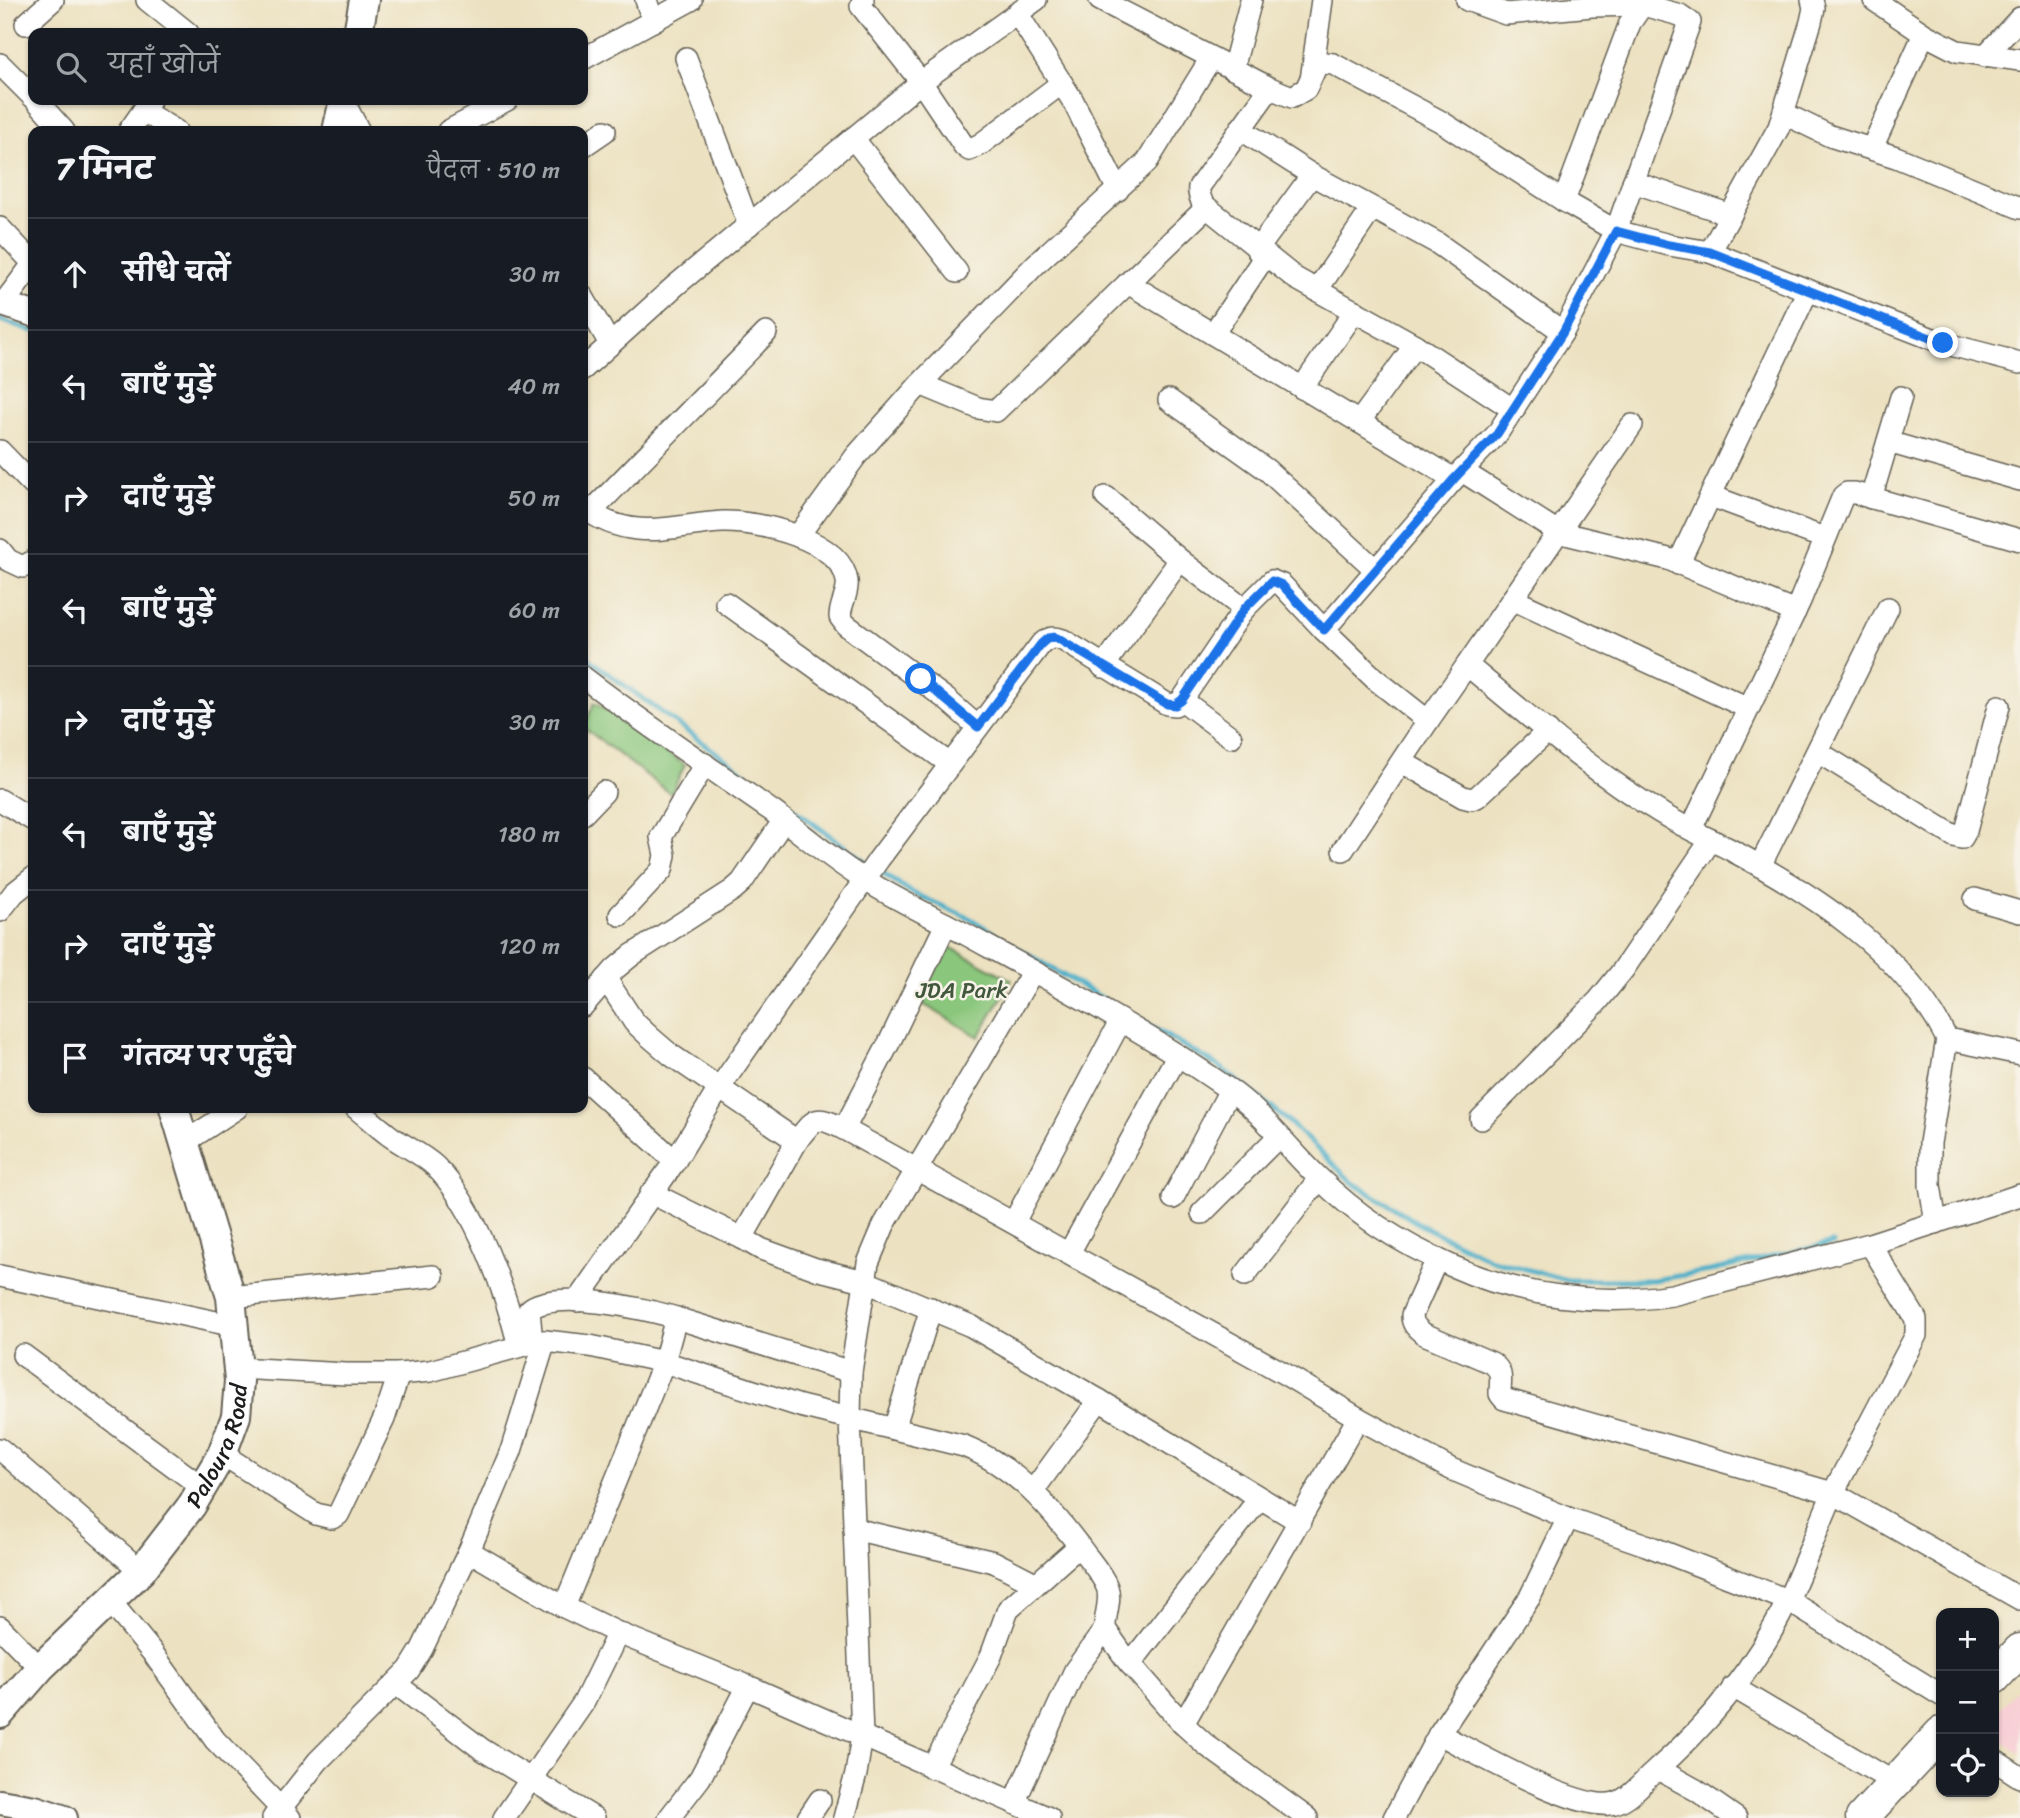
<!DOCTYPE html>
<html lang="hi">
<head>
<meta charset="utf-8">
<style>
	:root { --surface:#171b24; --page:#242831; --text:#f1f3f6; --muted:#9ea1a6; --line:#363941 }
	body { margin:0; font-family:Sriracha,"Playpen Sans Deva",sans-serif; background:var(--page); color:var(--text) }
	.controls { position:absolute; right:21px; bottom:21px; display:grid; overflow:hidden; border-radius:14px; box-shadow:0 2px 5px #0004 }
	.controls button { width:63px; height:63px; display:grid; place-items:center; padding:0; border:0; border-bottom:2px solid var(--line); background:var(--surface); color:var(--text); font:35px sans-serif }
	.stop { position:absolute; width:21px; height:21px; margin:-16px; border:5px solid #1a73e8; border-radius:50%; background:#fff }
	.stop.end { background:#1a73e8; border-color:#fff; box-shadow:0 2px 7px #0008 }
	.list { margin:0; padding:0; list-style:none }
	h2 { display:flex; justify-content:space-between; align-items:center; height:91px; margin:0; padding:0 28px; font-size:30px }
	h2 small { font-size:23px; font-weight:400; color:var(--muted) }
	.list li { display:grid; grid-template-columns:46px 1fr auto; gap:21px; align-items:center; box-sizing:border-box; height:112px; padding:0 28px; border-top:2px solid var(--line) }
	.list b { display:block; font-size:26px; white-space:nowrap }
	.list em { font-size:23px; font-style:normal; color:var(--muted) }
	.icon { flex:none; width:38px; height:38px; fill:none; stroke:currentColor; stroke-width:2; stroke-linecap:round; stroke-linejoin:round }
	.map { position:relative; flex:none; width:2020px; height:1818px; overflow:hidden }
	.search { position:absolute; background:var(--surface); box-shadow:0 2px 5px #0004; left:28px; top:28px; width:560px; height:77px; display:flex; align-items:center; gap:18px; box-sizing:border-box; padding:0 24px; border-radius:14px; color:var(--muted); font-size:26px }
	.panel { position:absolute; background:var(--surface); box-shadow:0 2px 5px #0004; left:28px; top:126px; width:560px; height:987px; border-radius:14px }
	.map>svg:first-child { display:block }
	.built { fill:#f7cfd5 }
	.green { fill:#8ac67b; stroke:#53714c; stroke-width:2 }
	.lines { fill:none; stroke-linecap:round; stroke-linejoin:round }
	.stream { stroke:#4aafc9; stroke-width:5 }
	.minor-casing { stroke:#656155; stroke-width:24 }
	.tertiary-casing { stroke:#656155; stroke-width:28 }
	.secondary-casing { stroke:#656155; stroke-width:32 }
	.primary-casing { stroke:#656155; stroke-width:35 }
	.minor { stroke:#fff; stroke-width:21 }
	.tertiary { stroke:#fff; stroke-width:24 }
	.secondary { stroke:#fff; stroke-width:28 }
	.primary { stroke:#fff; stroke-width:32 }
	.route { stroke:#1a73e8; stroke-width:9 }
	.labels { text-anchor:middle; stroke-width:5; stroke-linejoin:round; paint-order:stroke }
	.park-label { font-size:23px; fill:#42583d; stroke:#f7f3e8 }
	.street-label { font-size:23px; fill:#1c1c1c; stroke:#f7f3e8 }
</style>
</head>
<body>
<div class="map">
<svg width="2020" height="1818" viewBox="0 0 2020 1818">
	<rect width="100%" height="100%" fill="#f7f3e8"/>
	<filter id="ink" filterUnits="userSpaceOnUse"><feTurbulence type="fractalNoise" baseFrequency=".0143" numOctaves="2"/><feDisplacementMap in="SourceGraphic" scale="14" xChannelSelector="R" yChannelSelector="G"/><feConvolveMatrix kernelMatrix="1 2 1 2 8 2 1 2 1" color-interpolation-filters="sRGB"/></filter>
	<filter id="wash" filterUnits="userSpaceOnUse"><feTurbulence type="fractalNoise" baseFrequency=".00686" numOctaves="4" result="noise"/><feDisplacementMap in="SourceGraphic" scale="28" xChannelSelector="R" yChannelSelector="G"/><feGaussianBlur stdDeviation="1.57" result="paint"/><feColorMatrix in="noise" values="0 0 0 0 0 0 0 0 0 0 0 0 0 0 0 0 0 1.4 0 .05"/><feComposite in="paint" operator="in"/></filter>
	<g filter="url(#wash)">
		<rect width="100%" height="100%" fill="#ece1c0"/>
		<path class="built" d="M 2020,1686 L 2020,1753 L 1994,1735 L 1994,1715 Z"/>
		<g class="green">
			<path d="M 595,702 L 685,765 L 671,794 L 583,727 Z"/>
			<path d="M 942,943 L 1012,980 L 979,1037 L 913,998 Z"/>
		</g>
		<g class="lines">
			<g class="stream">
				<path d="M 0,320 L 33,331"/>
				<path d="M 583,655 L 870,865"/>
				<path d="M 878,870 L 911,892 L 969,918 L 1047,966 L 1220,1067 L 1288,1121 L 1352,1182 L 1423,1226 L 1492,1260 L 1567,1280 L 1653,1280 L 1710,1271 L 1833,1243"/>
			</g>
		</g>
	</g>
	<g filter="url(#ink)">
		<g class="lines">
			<g class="minor-casing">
				<g id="minor">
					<path d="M 147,0 L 188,33"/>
					<path d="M 646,0 L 653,21"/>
					<path d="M 863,0 L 861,6 L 921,82 L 964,146 L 969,150 L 981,144 L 1062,83"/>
					<path d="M 1100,0 L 1270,88 L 1292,97 L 1306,89 L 1317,65 L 1325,63 L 1333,64 L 1440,121 L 1564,201 L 1616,231 L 1669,245 L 1710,252 L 1943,343 L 2020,363"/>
					<path d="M 1874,0 L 1924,34 L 1957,51 L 2020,60"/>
					<path d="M 1017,13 L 1073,101 L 1118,190"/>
					<path d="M 26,24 L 53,0"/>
					<path d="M 1985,56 L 2020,18"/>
					<path d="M 686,58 L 749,225"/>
					<path d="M 583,59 L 691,0"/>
					<path d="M 0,64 L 33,97"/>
					<path d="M 1233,69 L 1251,0"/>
					<path d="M 1312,73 L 1322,0"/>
					<path d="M 36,100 L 64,131"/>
					<path d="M 341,100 L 344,102 L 359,131"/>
					<path d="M 143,111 L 176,131"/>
					<path d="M 1785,114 L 1830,136 L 1896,157 L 2020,208"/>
					<path d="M 1240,129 L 1312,175 L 1437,243 L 1563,332"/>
					<path d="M 129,131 L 150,101"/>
					<path d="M 448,131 L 507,100"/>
					<path d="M 853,138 L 957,272"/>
					<path d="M 583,146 L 605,131"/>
					<path d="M 1872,148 L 1924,34"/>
					<path d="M 1633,182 L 1731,215"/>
					<path d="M 1564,201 L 1630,23 L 1646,0"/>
					<path d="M 1204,205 L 1295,278 L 1415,345 L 1514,410"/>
					<path d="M 0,228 L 33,263"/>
					<path d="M 1257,250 L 1312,175"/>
					<path d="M 1710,252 L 1779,127 L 1811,22 L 1814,8 L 1812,0"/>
					<path d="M 1128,283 L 1203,211 C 1205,202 1197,197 1199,187 L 1270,88"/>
					<path d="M 1317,290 L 1372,209"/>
					<path d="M 583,297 L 610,344"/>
					<path d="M 3,304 L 33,264"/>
					<path d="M 1213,334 L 1265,256"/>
					<path d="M 583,369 L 675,286 L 921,82 L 1036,0"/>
					<path d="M 920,384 L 1036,264 L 1147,162 L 1211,58"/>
					<path d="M 1302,388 L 1355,311"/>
					<path d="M 1169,400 L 1267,470 L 1376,570"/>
					<path d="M 1359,422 L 1415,345"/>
					<path d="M 1888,442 L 2020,480"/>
					<path d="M 0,451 L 33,485"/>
					<path d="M 1462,471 L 1558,532 L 1668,559 L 1795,612"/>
					<path d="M 1711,496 L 1824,538"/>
					<path d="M 1106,497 L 1180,560"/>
					<path d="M 1871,498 L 1901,397"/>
					<path d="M 583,507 C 598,519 618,527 637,529 C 666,532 695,523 723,522 C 758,521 841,539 847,581 C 849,593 840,604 840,617 L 846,625 L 946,699 L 978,727"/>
					<path d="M 590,513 L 766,333"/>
					<path d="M 798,536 L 856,456 L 920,384 L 978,408 L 996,411 L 1128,283 L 1454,479"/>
					<path d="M 0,550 L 8,560 L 23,567 L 33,561"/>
					<path d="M 1678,564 L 1808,290"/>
					<path d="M 1512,599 L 1748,708"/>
					<path d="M 726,603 L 950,764"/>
					<path d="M 1324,630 L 1375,679 L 1428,721 L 1467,665 C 1530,717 1591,771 1661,813 C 1683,827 1708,838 1731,850 C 1815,895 1903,952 1947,1039"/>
					<path d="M 1467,665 L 1632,425"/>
					<path d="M 1103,667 L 1180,560 L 1244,609"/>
					<path d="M 583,677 C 644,724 709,767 772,811 C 803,834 832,860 865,880 C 897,900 933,917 967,935 C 1053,982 1147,1032 1227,1088 C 1263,1112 1288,1149 1319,1178 C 1356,1215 1404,1245 1452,1266 C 1521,1297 1599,1306 1672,1295 L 1870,1244 L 2020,1195"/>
					<path d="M 1182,700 L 1231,737"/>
					<path d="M 1818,752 L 1954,836 L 1962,838 L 1966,831 L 1999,706"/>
					<path d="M 1402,762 L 1463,797 L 1471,799 L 1477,797 L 1548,731"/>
					<path d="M 0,800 L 33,820"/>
					<path d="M 583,814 L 604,792"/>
					<path d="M 1691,829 L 1800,601 L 1843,496 L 1847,493 L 1855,493 L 2020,540"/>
					<path d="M 1343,850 L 1428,721"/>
					<path d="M 1760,866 L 1888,608"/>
					<path d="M 1975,899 L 2020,912"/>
					<path d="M 0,911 L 14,893 L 33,878"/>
					<path d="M 620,915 L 662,870 L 665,855 L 661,837 L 705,764"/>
					<path d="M 606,979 L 634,1022 L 650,1037 L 671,1055 L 797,1141 L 742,1238 L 761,1249 L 816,1269 L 864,1281 L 971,1326 L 1099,1400 L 1300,1522"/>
					<path d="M 583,1006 L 615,969 L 632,955 L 733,890 L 742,882 L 784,820"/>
					<path d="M 583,1078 L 675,1161"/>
					<path d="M 356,1108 C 367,1117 378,1127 390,1136 C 404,1146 422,1154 435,1166 C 476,1207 505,1291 519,1346"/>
					<path d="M 1481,1119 L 1598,1001 L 1623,970 L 1711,840"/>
					<path d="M 844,1129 L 1285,1374 L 1358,1418 L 1451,1469 L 1568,1518 L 1646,1545 L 1787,1600 L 1941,1695"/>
					<path d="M 797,1141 C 815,1117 816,1115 844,1129 L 890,1041 L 946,924"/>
					<path d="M 185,1142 L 237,1108"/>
					<path d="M 651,1193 L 742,1238"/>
					<path d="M 1173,1198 L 1230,1090"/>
					<path d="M 1202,1213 L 1279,1136"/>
					<path d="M 1014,1222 L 1120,1022"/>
					<path d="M 1936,1223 L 1930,1185 L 1930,1143 L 1947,1039 L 2020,1054"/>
					<path d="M 1870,1244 L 1916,1319 L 1916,1335 L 1833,1493 L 2020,1599"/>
					<path d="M 1069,1253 L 1177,1056"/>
					<path d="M 1437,1259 L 1412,1315 C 1412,1325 1417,1328 1424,1334 L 1492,1363 C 1504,1372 1500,1380 1500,1394 L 1504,1399 L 1833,1493 C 1818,1528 1804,1565 1788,1600 C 1756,1667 1707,1726 1652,1774 C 1640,1785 1626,1803 1609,1804 C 1572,1808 1476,1753 1439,1734"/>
					<path d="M 1245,1275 L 1319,1179"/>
					<path d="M 0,1276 L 235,1326"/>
					<path d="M 231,1297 L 433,1276"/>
					<path d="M 577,1301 L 675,1161 L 720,1087 L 879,859 L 1041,644 C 1049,638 1053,636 1063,640 L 1167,704 L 1175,705 L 1182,700 L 1244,609 L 1272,581 L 1282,585 L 1324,630 L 1454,479 L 1497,434 L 1563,332 L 1616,231 L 1690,22 L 1680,15 L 1643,5 L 1592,6 L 1506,14 L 1467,0"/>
					<path d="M 532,1343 L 529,1310 C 552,1288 648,1309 676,1318"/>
					<path d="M 23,1355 L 202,1487"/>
					<path d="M 238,1368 L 346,1374 L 399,1374 L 430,1371 L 532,1343 L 545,1341 L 590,1346 L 664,1362 L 800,1406 L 964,1446 C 1014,1466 1048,1505 1080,1547 C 1089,1560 1101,1572 1107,1587 C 1112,1600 1104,1616 1105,1629 L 1126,1659 L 1183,1724 L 1206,1745 L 1307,1818"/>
					<path d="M 894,1429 L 931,1308"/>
					<path d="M 0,1449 L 141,1571"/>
					<path d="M 222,1454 L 316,1514 L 332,1518 L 338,1515 L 341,1509 L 384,1419 L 399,1374"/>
					<path d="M 1033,1491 L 1099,1400"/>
					<path d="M 854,1529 L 994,1562 L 1035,1583"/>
					<path d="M 469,1551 L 564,1607 L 618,1633 L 748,1686 L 1049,1818"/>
					<path d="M 110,1601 L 152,1652 L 215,1740 L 290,1818"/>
					<path d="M 564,1607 L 664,1362 L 676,1318 L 851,1372"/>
					<path d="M 0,1627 L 40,1668"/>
					<path d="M 1130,1664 L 1259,1499"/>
					<path d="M 396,1684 L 483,1750 L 594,1818"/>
					<path d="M 1733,1687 L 1895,1783"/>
					<path d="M 1183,1724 L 1358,1418"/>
					<path d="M 1994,1760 L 2020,1777"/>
					<path d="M 932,1768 L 991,1656 L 1008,1609 L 1079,1546"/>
					<path d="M 1658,1769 L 1696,1790 L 1736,1818"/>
					<path d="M 1014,1803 L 1075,1670 L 1105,1629"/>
					<path d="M 273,1818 L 318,1761 L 409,1670 L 422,1649 L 469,1551 L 511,1451 L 545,1341"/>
					<path d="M 504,1818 L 584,1702 L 618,1633"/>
					<path d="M 669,1818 L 700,1778 L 748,1686"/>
					<path d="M 808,1818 L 820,1800"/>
					<path d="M 844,1818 L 856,1774 L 862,1736 L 850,1418 L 851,1372 L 868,1263 L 884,1225 L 1033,971"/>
					<path d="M 1394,1818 L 1439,1734 L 1530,1597 L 1568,1518"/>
				</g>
			</g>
			<g class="tertiary-casing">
				<g id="tertiary">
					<path d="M 0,303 L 33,314"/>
					<path d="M 0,1802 L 35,1808 L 65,1818"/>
				</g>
			</g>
			<g class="secondary-casing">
				<g id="secondary">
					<path d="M 358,33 L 364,0"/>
					<path d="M 337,131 L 344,100"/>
					<path id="s1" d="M 0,1714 L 40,1668 L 141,1571 L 192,1505 L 222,1454 L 236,1416 L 239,1381 L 231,1297 L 174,1108"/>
				</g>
			</g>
			<g class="primary-casing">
				<g id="primary">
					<path d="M 1994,1678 L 2020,1650"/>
					<path d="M 1862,1818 L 1941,1733"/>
				</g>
			</g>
			<use href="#minor" class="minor"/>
			<use href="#tertiary" class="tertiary"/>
			<use href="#secondary" class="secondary"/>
			<use href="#primary" class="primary"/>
		</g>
	</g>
	<g class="lines" filter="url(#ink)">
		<path class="route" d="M 921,679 L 978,727 L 1041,644 L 1048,638 L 1055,637 L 1167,704 L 1175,705 L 1182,700 L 1244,609 L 1272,581 L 1282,585 L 1324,630 L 1454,479 L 1497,434 L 1563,332 L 1616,231 L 1669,245 L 1710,252 L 1943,343"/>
	</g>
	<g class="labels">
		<g class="park-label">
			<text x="962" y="998">JDA Park</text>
		</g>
		<g class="street-label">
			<text dy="8" stroke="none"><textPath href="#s1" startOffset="350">Paloura Road</textPath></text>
		</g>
	</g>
</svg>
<div class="controls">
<button>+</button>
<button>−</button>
<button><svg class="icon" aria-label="locate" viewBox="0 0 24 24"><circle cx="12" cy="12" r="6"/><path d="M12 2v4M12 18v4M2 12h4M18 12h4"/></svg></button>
</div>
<div class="stop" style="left:921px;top:679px"></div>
<div class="stop end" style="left:1943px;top:343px"></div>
<div class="search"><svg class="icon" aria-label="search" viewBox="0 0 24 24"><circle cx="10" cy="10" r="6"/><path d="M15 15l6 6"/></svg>यहाँ खोजें</div>
<section class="panel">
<h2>7 मिनट<small>पैदल · 510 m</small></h2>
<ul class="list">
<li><svg class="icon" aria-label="ahead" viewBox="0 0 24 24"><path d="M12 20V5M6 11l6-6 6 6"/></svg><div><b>सीधे चलें</b></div><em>30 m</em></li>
<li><svg class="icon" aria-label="left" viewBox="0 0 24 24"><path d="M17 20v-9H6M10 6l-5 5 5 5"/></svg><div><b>बाएँ मुड़ें</b></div><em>40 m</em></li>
<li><svg class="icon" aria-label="right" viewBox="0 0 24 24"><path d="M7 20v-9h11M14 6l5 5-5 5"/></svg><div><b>दाएँ मुड़ें</b></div><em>50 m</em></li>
<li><svg class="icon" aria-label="left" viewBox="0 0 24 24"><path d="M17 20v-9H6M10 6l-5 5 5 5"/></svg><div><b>बाएँ मुड़ें</b></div><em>60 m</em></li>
<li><svg class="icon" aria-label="right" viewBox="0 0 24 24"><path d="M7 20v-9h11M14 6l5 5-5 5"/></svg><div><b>दाएँ मुड़ें</b></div><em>30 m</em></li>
<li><svg class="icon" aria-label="left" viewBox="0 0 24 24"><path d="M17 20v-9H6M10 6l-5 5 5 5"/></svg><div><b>बाएँ मुड़ें</b></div><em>180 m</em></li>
<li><svg class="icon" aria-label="right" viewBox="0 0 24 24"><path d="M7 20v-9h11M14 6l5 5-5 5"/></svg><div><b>दाएँ मुड़ें</b></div><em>120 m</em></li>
<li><svg class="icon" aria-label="arrive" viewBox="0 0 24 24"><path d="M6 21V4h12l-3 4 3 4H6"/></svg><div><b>गंतव्य पर पहुँचे</b></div></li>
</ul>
</section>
</div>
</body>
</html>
